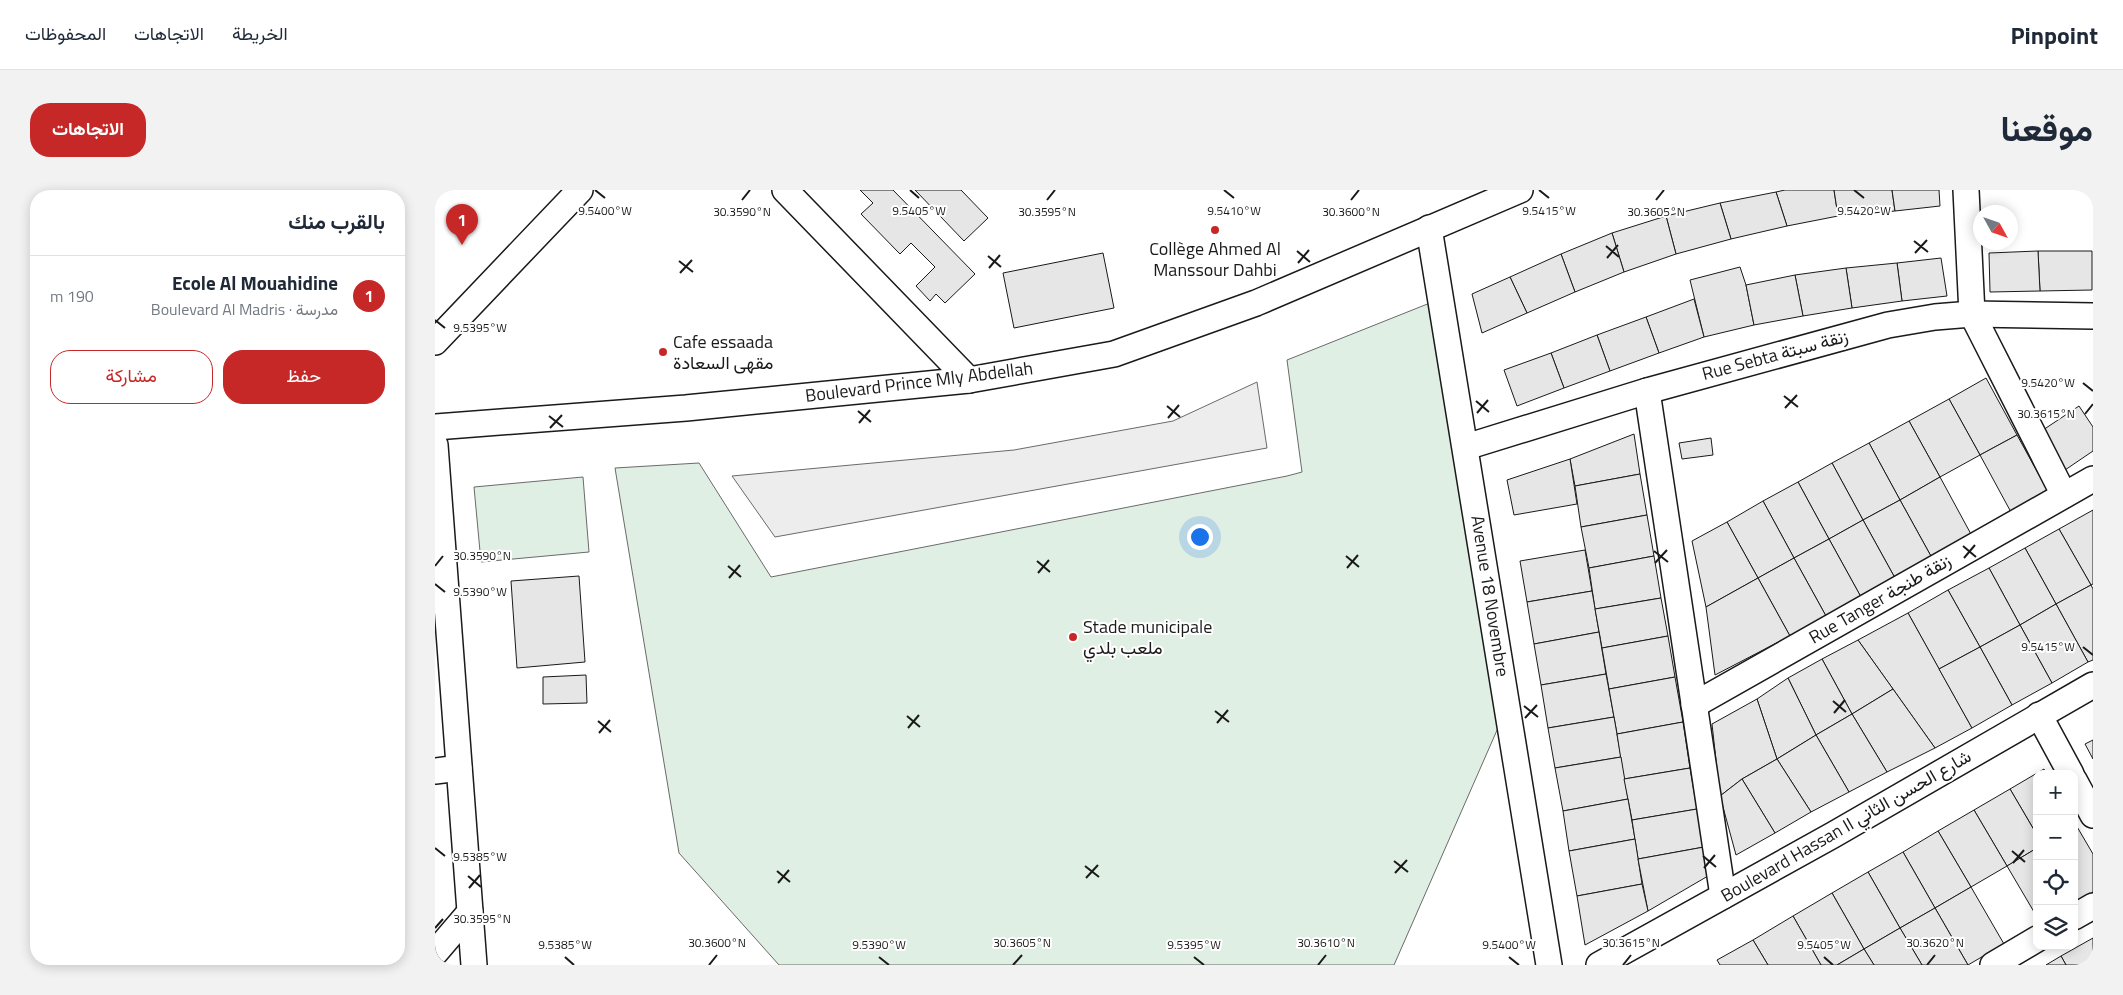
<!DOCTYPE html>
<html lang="ar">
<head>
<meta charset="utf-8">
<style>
	:root { --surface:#fff; --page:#f2f2f3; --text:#1f2937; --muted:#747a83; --line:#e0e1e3; --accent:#c62828 }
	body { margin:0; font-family:"Titillium Web",Vazirmatn,sans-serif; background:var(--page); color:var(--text); direction:rtl }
	.controls { position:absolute; right:15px; bottom:15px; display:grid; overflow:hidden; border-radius:10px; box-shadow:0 2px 12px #0003 }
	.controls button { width:45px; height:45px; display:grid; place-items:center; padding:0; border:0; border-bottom:1px solid var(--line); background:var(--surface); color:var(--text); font:25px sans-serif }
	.compass { position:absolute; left:1538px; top:15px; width:45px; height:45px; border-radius:50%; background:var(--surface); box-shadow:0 2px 12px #0003; rotate:130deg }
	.you { position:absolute; left:764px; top:346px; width:18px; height:18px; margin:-12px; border:4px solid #fff; border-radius:50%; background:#1a73e8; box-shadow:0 0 0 8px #1a73e833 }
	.badge { display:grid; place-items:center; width:32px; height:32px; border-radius:50%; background:var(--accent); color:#fff; font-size:16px; font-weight:700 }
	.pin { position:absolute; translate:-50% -41px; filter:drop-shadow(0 1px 2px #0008) }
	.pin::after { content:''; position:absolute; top:26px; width:18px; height:15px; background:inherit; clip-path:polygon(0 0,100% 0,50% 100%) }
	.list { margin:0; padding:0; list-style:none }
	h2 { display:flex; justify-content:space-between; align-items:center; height:65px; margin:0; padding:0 20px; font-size:21px }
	h2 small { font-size:16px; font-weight:400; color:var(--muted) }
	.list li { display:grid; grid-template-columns:32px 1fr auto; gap:15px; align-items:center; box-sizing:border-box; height:80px; padding:0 20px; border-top:1px solid var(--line) }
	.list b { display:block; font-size:19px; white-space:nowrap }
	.list p { margin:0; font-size:16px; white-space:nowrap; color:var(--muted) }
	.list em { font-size:16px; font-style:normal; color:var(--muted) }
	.actions { display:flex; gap:10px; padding:15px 20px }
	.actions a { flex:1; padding:11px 0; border:1px solid var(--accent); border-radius:20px; text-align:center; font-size:18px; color:var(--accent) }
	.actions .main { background:var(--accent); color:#fff }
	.icon { flex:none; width:28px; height:28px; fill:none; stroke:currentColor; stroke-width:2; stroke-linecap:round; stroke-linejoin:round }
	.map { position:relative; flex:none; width:1658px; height:775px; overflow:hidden; direction:ltr; border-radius:20px }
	header { display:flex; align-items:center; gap:30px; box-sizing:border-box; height:70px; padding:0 25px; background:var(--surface); border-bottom:1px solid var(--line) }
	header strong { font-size:24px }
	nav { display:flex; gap:28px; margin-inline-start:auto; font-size:18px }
	.intro { display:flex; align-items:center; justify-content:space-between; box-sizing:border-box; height:120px; padding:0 30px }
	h1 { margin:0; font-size:35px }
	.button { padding:12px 22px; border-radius:20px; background:var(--accent); color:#fff; font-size:18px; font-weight:700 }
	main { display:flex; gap:30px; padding:0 30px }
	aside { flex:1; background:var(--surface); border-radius:20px; box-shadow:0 2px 12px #0003 }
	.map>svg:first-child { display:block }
	.green { fill:#e0efe3; stroke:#6a6a6a }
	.parking { fill:#ededed; stroke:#6a6a6a }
	.building { fill:#e6e6e6; stroke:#1a1a1a }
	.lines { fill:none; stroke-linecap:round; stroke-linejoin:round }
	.street-casing { stroke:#1a1a1a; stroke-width:28 }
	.street { stroke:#fff; stroke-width:25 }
	.ticks { fill:none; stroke:#1a1a1a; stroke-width:2 }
	.poi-dot { fill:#c62828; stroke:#fff; stroke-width:2 }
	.labels { text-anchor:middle; stroke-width:4; stroke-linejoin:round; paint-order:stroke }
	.poi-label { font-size:18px; fill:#1a1a1a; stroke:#fff; text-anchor:start }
	.street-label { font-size:18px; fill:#1a1a1a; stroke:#fff }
	.ticks-label { font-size:12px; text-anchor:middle; fill:#1a1a1a; stroke:#fff; stroke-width:4; stroke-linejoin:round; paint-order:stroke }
</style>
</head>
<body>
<header>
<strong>Pinpoint</strong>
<nav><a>الخريطة</a><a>الاتجاهات</a><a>المحفوظات</a></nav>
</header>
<div class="intro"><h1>موقعنا</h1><a class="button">الاتجاهات</a></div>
<main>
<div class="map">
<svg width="1658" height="775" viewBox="0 0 1658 775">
	<rect width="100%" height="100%" fill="#fff"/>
	<g class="green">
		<path d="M 1010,107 L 1077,506 L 959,775 L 344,775 L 244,663 L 180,278 L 264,273 L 336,387 L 852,286 L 867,282 L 852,170 Z"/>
		<path d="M 148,287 L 154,362 L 46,372 L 39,297 Z"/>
	</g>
	<path class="parking" d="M 822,192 L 832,258 L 340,347 L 297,286 L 579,260 L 738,231 Z"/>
	<g class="building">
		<path d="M 425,0 L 458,0 L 540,84 L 510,113 L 501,104 L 495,111 L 481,96 L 500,77 L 476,53 L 465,64 L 426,24 L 438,13 Z"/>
		<path d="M 480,0 L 526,0 L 553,28 L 529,51 Z"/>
		<path d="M 1350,0 L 1399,0 L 1403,26 L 1352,36 L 1341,2 Z"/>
		<path d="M 1399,0 L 1457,0 L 1460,21 L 1403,26 Z"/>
		<path d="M 1457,0 L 1504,0 L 1505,16 L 1460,21 Z"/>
		<path d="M 1341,2 L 1352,36 L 1296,49 L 1285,13 Z"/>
		<path d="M 1285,13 L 1296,49 L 1241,64 L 1231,26 Z"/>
		<path d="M 1231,26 L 1241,64 L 1189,82 L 1177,43 Z"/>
		<path d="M 1177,43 L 1189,82 L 1140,102 L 1126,64 Z"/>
		<path d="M 1603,61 L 1657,61 L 1657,100 L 1605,101 Z"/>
		<path d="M 1603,61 L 1605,101 L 1555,102 L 1554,63 Z"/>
		<path d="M 668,63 L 679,118 L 579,138 L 568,83 Z"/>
		<path d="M 1126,64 L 1140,102 L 1092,123 L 1075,87 Z"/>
		<path d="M 1506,68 L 1512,106 L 1467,111 L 1462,73 Z"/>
		<path d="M 1462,73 L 1467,111 L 1417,118 L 1411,78 Z"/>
		<path d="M 1305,77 L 1311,95 L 1319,135 L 1269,147 L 1255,90 Z"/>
		<path d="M 1411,78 L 1417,118 L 1368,126 L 1360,85 Z"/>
		<path d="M 1360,85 L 1368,126 L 1319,135 L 1311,95 Z"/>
		<path d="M 1075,87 L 1092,123 L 1047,143 L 1037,104 Z"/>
		<path d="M 1259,109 L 1269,147 L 1224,163 L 1211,127 Z"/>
		<path d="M 1211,127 L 1224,163 L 1175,181 L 1162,145 Z"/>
		<path d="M 1162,145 L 1175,181 L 1129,198 L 1116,163 Z"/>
		<path d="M 1116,163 L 1129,198 L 1082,216 L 1069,180 Z"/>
		<path d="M 1551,188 L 1582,245 L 1545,265 L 1514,209 Z"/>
		<path d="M 1514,209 L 1545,265 L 1505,287 L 1474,231 Z"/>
		<path d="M 1644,216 L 1658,237 L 1658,261 L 1630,280 L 1605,242 Z"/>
		<path d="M 1474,231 L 1505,287 L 1465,310 L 1434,253 Z"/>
		<path d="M 1199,244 L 1205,284 L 1140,296 L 1135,269 Z"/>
		<path d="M 1582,245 L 1614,303 L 1577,324 L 1545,265 Z"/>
		<path d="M 1276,248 L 1278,265 L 1247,269 L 1244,253 Z"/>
		<path d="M 1434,253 L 1465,310 L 1428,330 L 1397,273 Z"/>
		<path d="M 1135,269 L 1142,314 L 1079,325 L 1072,290 Z"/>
		<path d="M 1397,273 L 1428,330 L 1394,349 L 1363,292 Z"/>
		<path d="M 1205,284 L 1212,325 L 1146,337 L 1140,296 Z"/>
		<path d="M 1505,287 L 1537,346 L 1497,368 L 1465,310 Z"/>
		<path d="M 1363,292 L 1394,349 L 1359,368 L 1328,311 Z"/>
		<path d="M 1465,310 L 1497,368 L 1460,388 L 1428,330 Z"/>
		<path d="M 1328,311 L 1359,368 L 1323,388 L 1292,332 Z"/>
		<path d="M 1658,320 L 1658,394 L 1656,395 L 1624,339 Z"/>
		<path d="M 1212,325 L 1219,366 L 1154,378 L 1146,337 Z"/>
		<path d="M 1428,330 L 1460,388 L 1426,407 L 1394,349 Z"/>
		<path d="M 1292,332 L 1323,388 L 1271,417 L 1257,351 Z"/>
		<path d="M 1624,339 L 1656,395 L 1621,414 L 1590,358 Z"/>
		<path d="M 1394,349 L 1426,407 L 1391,426 L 1359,368 Z"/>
		<path d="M 1590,358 L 1621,414 L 1585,435 L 1554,378 Z"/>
		<path d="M 1150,360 L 1157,401 L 1092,412 L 1085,371 Z"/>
		<path d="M 1219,366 L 1226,408 L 1160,419 L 1154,378 Z"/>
		<path d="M 1359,368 L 1391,426 L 1355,446 L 1323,388 Z"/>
		<path d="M 1554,378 L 1585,435 L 1545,457 L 1513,400 Z"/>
		<path d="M 144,386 L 150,472 L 82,478 L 76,391 Z"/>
		<path d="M 1323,388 L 1355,446 L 1280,485 L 1271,417 Z"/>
		<path d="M 1656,395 L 1658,399 L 1658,470 L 1653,472 L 1621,414 Z"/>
		<path d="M 1513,400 L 1545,457 L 1504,479 L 1473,423 Z"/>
		<path d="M 1157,401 L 1164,442 L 1099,454 L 1092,412 Z"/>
		<path d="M 1226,408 L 1233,446 L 1167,458 L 1160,419 Z"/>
		<path d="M 1621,414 L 1653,472 L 1617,493 L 1585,435 Z"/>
		<path d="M 1473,423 L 1537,538 L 1500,558 L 1423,450 Z"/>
		<path d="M 1585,435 L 1617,493 L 1577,515 L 1545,457 Z"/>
		<path d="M 1164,442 L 1171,484 L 1106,495 L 1099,454 Z"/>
		<path d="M 1233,446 L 1240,487 L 1174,499 L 1167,458 Z"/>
		<path d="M 1423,450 L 1458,499 L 1417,524 L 1387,469 Z"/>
		<path d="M 1545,457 L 1577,515 L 1537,538 L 1504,479 Z"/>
		<path d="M 1387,469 L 1417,524 L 1381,545 L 1353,488 Z"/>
		<path d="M 1171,484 L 1179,527 L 1113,538 L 1106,495 Z"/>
		<path d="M 151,485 L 152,513 L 108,514 L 108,487 Z"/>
		<path d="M 1240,487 L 1248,532 L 1182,544 L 1174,499 Z"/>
		<path d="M 1353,488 L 1381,545 L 1342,569 L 1322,509 Z"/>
		<path d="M 1458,499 L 1500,558 L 1452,582 L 1417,524 Z"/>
		<path d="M 1322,509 L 1342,569 L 1307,589 L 1285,606 L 1277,534 Z"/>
		<path d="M 1417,524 L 1452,582 L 1414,602 L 1381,545 Z"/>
		<path d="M 1179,527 L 1186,567 L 1120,578 L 1113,538 Z"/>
		<path d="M 1248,532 L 1255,578 L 1189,589 L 1182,544 Z"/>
		<path d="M 1381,545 L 1414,602 L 1376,622 L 1342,569 Z"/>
		<path d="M 1658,550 L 1658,569 L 1650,554 Z"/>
		<path d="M 1186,567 L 1193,609 L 1128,621 L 1120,578 Z"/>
		<path d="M 1342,569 L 1376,622 L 1340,643 L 1307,589 Z"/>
		<path d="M 1255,578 L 1262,619 L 1197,630 L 1189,589 Z"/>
		<path d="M 1609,579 L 1611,584 L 1602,584 L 1602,645 L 1575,599 Z"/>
		<path d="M 1307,589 L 1340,643 L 1301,665 L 1285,606 Z"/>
		<path d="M 1575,599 L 1602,645 L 1602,658 L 1572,676 L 1539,620 Z"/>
		<path d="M 1193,609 L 1200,649 L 1134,661 L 1128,621 Z"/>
		<path d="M 1262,619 L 1269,657 L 1203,669 L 1197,630 Z"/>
		<path d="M 1539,620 L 1572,676 L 1536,697 L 1503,641 Z"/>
		<path d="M 1641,635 L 1658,664 L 1658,702 L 1641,712 L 1639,636 Z"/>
		<path d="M 1503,641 L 1536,697 L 1500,718 L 1468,662 Z"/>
		<path d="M 1200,649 L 1207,694 L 1142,706 L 1134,661 Z"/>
		<path d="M 1269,657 L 1273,686 L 1213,721 L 1203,669 Z"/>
		<path d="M 1602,658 L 1602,727 L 1572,676 Z"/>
		<path d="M 1468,662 L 1500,718 L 1465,738 L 1433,682 Z"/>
		<path d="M 1433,682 L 1465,738 L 1429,759 L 1397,703 Z"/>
		<path d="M 1207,694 L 1213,721 L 1150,755 L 1142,706 Z"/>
		<path d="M 1536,697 L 1569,754 L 1533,775 L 1500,718 Z"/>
		<path d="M 1397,703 L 1429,759 L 1402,775 L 1386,775 L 1358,726 Z"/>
		<path d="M 1500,718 L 1533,775 L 1487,775 L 1465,738 Z"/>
		<path d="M 1358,726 L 1386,775 L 1333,775 L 1318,750 Z"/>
		<path d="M 1465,738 L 1487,775 L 1439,775 L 1429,759 Z"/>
		<path d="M 1658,748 L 1658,775 L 1631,775 L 1626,766 Z"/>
		<path d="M 1318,750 L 1333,775 L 1285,775 L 1282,770 Z"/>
		<path d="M 1429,759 L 1439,775 L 1402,775 Z"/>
		<path d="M 1626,766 L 1631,775 L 1611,775 Z"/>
	</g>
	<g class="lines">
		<g class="street-casing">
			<g id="street">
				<path d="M 350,0 L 534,190"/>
				<path d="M 1531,0 L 1537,124 L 1629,305"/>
				<path d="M 994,38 L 1114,775"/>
				<path d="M 0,152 L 145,0"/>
				<path d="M 1212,201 L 1288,706"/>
				<path d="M 0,237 L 251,218 L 534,190 L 679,164 L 821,113 L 1085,0"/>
				<path d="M 0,255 L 39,775"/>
				<path d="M 1031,257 L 1212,201 L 1453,135 L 1500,127 L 1537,124 L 1658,126"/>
				<path d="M 1259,515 L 1658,289"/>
				<path d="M 1604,525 L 1636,584"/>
				<path d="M 0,581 L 24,578"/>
				<path d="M 1639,590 L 1658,625"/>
				<path d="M 1639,727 L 1658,716"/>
				<path d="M 0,763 L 35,722"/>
				<path d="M 1164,775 L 1398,645 L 1658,495"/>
				<path d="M 1558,775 L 1602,749"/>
			</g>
		</g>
		<use href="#street" class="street"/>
	</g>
	<path class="ticks" d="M 160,0 L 170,8M 475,0 L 484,8M 789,0 L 799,8M 1104,0 L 1114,8M 1419,0 L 1429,8M 307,10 L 315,0M 612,10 L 620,0M 916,10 L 924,0M 1221,10 L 1229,0M 1479,51 L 1493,62M 1171,56 L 1184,67M 862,61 L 875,72M 1480,63 L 1492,50M 553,66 L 566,77M 1172,68 L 1183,55M 244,71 L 258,82M 863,73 L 874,60M 554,78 L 565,65M 245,83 L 257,70M 0,130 L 10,138M 1648,193 L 1658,201M 1349,206 L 1363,217M 1041,211 L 1054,222M 732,216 L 745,227M 1350,218 L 1362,205M 423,221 L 436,232M 1042,223 L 1053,210M 1650,224 L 1658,214M 114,226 L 128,237M 733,228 L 744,215M 424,233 L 435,220M 115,238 L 127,225M 1528,356 L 1541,367M 1219,361 L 1233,372M 911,366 L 924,377M 1529,368 L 1540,355M 602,371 L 615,382M 1220,373 L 1232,360M 0,376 L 8,366M 293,376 L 306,387M 912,378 L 923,365M 603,383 L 614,370M 294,388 L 305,375M 0,394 L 10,402M 1648,457 L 1658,465M 1398,511 L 1411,522M 1089,516 L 1103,527M 780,521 L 794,532M 1399,523 L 1410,510M 472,526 L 485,537M 1090,528 L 1102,515M 163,531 L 176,542M 782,533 L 793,520M 473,538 L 484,525M 164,543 L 175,530M 0,658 L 10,666M 1577,661 L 1590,672M 1268,666 L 1281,677M 959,671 L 973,682M 1578,673 L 1589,660M 650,676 L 664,687M 1269,678 L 1280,665M 342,681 L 355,692M 960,683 L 972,670M 33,686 L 46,697M 651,688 L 663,675M 343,693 L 354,680M 34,698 L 45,685M 0,738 L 8,729M 130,767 L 139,775M 444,767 L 454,775M 759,767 L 769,775M 1074,767 L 1084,775M 1389,767 L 1398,775M 274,775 L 282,765M 578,775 L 587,765M 883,775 L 891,765M 1188,775 L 1196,765M 1492,775 L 1500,765"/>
	<g class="poi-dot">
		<circle cx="780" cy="40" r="5"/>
		<circle cx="228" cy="162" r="5"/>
		<circle cx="638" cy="447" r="5"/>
	</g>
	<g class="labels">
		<g class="poi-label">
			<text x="780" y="65" text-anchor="middle">Collège Ahmed Al<tspan x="780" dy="21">Manssour Dahbi</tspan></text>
			<text x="238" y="158">Cafe essaada<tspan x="238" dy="21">مقهى السعادة</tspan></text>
			<text x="648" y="443">Stade municipale<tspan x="648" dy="21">ملعب بلدي</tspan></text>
		</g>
		<g class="street-label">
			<text transform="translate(1340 165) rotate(-15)" y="6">Rue Sebta زنقة سبتة</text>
			<text transform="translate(484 192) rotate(-7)" y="6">Boulevard Prince Mly Abdellah</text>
			<text transform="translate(1055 406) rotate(81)" y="6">Avenue 18 Novembre</text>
			<text transform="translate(1445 409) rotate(-30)" y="6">Rue Tanger زنقة طنجة</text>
			<text transform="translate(1411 636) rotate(-30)" y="6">Boulevard Hassan II شارع الحسن الثاني</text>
		</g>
	</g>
	<g class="ticks-label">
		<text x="170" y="25">9.5400°W</text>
		<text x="799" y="25">9.5410°W</text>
		<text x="1114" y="25">9.5415°W</text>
		<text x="1429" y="25">9.5420°W</text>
		<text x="484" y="25">9.5405°W</text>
		<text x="307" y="26">30.3590°N</text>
		<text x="612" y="26">30.3595°N</text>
		<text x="916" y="26">30.3600°N</text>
		<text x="1221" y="26">30.3605°N</text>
		<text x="45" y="142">9.5395°W</text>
		<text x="1613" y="197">9.5420°W</text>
		<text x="1611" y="228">30.3615°N</text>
		<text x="47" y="370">30.3590°N</text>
		<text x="45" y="406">9.5390°W</text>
		<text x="1613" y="461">9.5415°W</text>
		<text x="45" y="671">9.5385°W</text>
		<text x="47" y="733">30.3595°N</text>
		<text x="282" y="757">30.3600°N</text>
		<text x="587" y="757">30.3605°N</text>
		<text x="891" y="757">30.3610°N</text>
		<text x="1196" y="757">30.3615°N</text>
		<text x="1500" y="757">30.3620°N</text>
		<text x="130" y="759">9.5385°W</text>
		<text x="444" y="759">9.5390°W</text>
		<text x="759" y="759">9.5395°W</text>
		<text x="1074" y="759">9.5400°W</text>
		<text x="1389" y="759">9.5405°W</text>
	</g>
</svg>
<div class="controls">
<button>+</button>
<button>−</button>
<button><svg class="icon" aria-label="locate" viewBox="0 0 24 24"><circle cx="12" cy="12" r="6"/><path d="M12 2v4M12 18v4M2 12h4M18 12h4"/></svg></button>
<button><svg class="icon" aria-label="layers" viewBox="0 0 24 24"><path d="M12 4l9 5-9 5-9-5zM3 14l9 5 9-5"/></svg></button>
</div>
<svg class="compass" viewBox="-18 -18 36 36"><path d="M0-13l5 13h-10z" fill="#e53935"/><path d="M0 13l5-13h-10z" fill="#747a83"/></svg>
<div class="you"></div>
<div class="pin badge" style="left:27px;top:55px">1</div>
</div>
<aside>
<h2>بالقرب منك<small></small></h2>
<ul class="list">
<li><span class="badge">1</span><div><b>Ecole Al Mouahidine</b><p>مدرسة · Boulevard Al Madris</p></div><em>190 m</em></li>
</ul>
<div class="actions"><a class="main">حفظ</a><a>مشاركة</a></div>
</aside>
</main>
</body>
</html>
